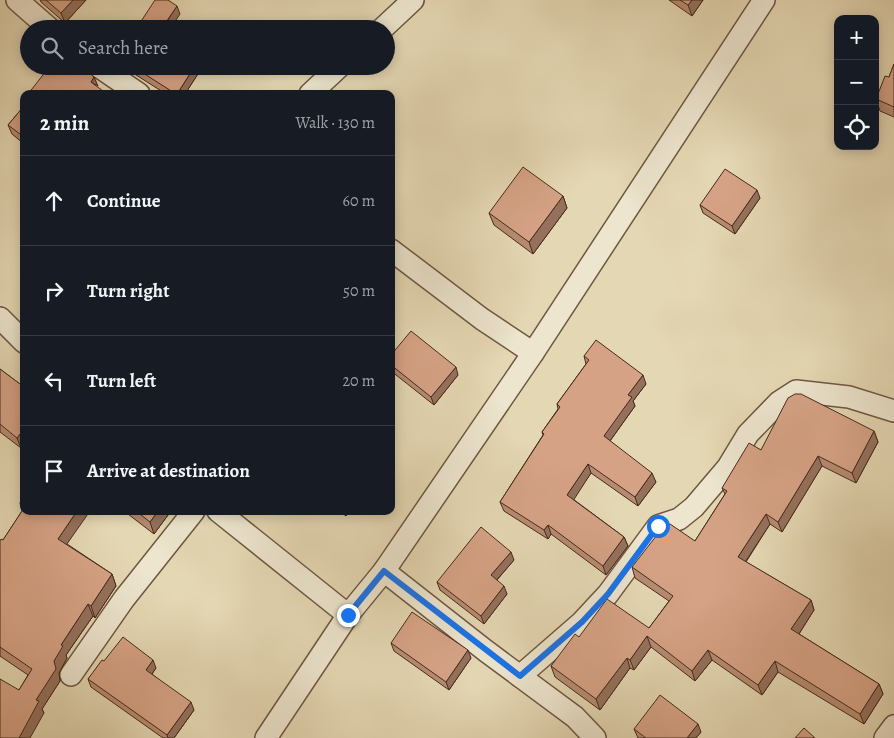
<!DOCTYPE html>
<html lang="en">
<head>
<meta charset="utf-8">
<style>
	:root { --surface:#171b24; --page:#20242c; --text:#f1f3f6; --muted:#9ea1a6; --line:#363941 }
	body { margin:0; font-family:Alegreya,serif; background:var(--page); color:var(--text) }
	.controls { position:absolute; right:15px; top:15px; display:grid; overflow:hidden; border-radius:10px; box-shadow:0 2px 12px #0003 }
	.controls button { width:45px; height:45px; display:grid; place-items:center; padding:0; border:0; border-bottom:1px solid var(--line); background:var(--surface); color:var(--text); font:25px sans-serif }
	.stop { position:absolute; width:15px; height:15px; margin:-11px; border:4px solid #1a73e8; border-radius:50%; background:#fff }
	.stop.end { background:#1a73e8; border-color:#fff; box-shadow:0 1px 5px #0008 }
	.list { margin:0; padding:0; list-style:none }
	h2 { display:flex; justify-content:space-between; align-items:center; height:65px; margin:0; padding:0 20px; font-size:21px }
	h2 small { font-size:16px; font-weight:400; color:var(--muted) }
	.list li { display:grid; grid-template-columns:32px 1fr auto; gap:15px; align-items:center; box-sizing:border-box; height:90px; padding:0 20px; border-top:1px solid var(--line) }
	.list b { display:block; font-size:19px; white-space:nowrap }
	.list em { font-size:16px; font-style:normal; color:var(--muted) }
	.icon { flex:none; width:28px; height:28px; fill:none; stroke:currentColor; stroke-width:2; stroke-linecap:round; stroke-linejoin:round }
	.map { position:relative; flex:none; width:894px; height:738px; overflow:hidden }
	.search { position:absolute; background:var(--surface); box-shadow:0 2px 12px #0003; left:20px; top:20px; width:375px; height:55px; display:flex; align-items:center; gap:12px; box-sizing:border-box; padding:0 18px; border-radius:28px; color:var(--muted); font-size:19px }
	.panel { position:absolute; background:var(--surface); box-shadow:0 2px 12px #0003; left:20px; top:90px; width:375px; height:425px; border-radius:10px }
	.map>svg:first-child { display:block }
	.lines { fill:none; stroke-linecap:round; stroke-linejoin:round }
	.minor-casing { stroke:#6d5741; stroke-width:24 }
	.minor { stroke:#ede5ce; stroke-width:21 }
	.wall { fill:#b78b72; stroke:#452c1b }
	.shaded-wall { fill:#95715d; stroke:#452c1b }
	.building { fill:#d5a285; stroke:#452c1b }
	.route { stroke:#1a73e8; stroke-width:6 }
</style>
</head>
<body>
<div class="map">
<svg width="894" height="738" viewBox="0 0 894 738">
	<rect width="100%" height="100%" fill="#e4d7b3"/>
	<filter id="stains"><feTurbulence type="fractalNoise" baseFrequency=".004" numOctaves="4"/><feColorMatrix values="0 0 0 0 .2 0 0 0 0 .09 0 0 0 0 .02 0 0 0 .5 -.17"/></filter>
	<radialGradient id="worn" r=".72"><stop offset=".6" stop-color="#630" stop-opacity="0"/><stop offset="1" stop-color="#630" stop-opacity=".3"/></radialGradient>
	<g class="lines">
		<g class="minor-casing">
			<g id="minor">
				<path d="M 17,0 L 50,29"/>
				<path d="M 382,29 L 413,0"/>
				<path d="M 98,66 L 139,94"/>
				<path d="M 310,94 L 340,66"/>
				<path d="M 391,250 L 482,319 L 533,353"/>
				<path d="M 0,318 L 24,342"/>
				<path d="M 218,511 L 348,615"/>
				<path d="M 384,571 L 486,651 L 575,717 L 595,738"/>
				<path d="M 71,675 L 124,599 L 194,511"/>
				<path d="M 520,676 L 582,622 L 608,594 L 658,526 L 679,519 L 694,507 L 728,467 L 748,434 L 779,402 L 796,391 L 849,397 L 894,411"/>
				<path d="M 266,738 L 348,615 L 384,571 L 533,353 L 764,0"/>
				<path d="M 885,738 L 894,726"/>
			</g>
		</g>
		<use href="#minor" class="minor"/>
	</g>
	<g class="wall">
		<path d="M 40,0 L 86,0 L 65,23 L 41,2 Z"/>
		<path d="M 669,0 L 703,0 L 692,16 Z"/>
		<path d="M 894,64 L 894,117 L 880,111 L 876,99 L 889,77 Z"/>
		<path d="M 122,66 L 203,66 L 185,94 L 166,94 Z"/>
		<path d="M 24,106 L 24,144 L 12,134 L 8,125 Z"/>
		<path d="M 563,196 L 567,208 L 533,254 L 494,225 L 489,213 Z"/>
		<path d="M 760,198 L 735,234 L 703,213 L 700,205 Z"/>
		<path d="M 391,355 L 458,375 L 434,405 L 391,371 Z"/>
		<path d="M 584,356 L 646,384 L 633,401 L 635,406 L 610,441 L 656,482 L 638,506 L 591,473 L 573,499 L 624,537 L 628,546 L 606,575 L 551,534 L 548,539 L 504,511 L 500,502 L 543,435 L 542,432 L 558,409 L 557,404 L 586,364 Z"/>
		<path d="M 0,369 L 24,387 L 24,444 L 21,448 L 0,432 Z"/>
		<path d="M 874,431 L 878,442 L 856,483 L 822,466 L 782,532 L 770,524 L 746,562 L 811,600 L 814,610 L 799,634 L 879,684 L 883,694 L 864,724 L 778,672 L 762,695 L 712,660 L 695,681 L 651,647 L 634,670 L 630,668 L 600,710 L 555,677 L 551,666 L 579,637 L 649,628 L 669,601 L 635,578 L 632,567 L 695,541 L 725,494 L 722,488 L 761,450 Z"/>
		<path d="M 24,497 L 24,511 L 67,544 L 112,574 L 116,586 L 95,618 L 93,616 L 66,655 L 67,658 L 59,673 L 60,681 L 42,709 L 44,713 L 19,690 L 28,675 L 0,656 L 0,541 L 3,540 L 22,511 L 20,503 Z"/>
		<path d="M 124,511 L 171,511 L 154,534 Z"/>
		<path d="M 339,511 L 350,511 L 346,516 Z"/>
		<path d="M 514,560 L 497,580 L 507,594 L 484,624 L 440,590 L 437,582 Z"/>
		<path d="M 391,643 L 471,658 L 449,690 L 394,651 Z"/>
		<path d="M 104,661 L 156,668 L 152,674 L 194,710 L 174,738 L 163,738 L 91,687 L 88,679 Z"/>
		<path d="M 634,729 L 701,732 L 696,738 L 638,738 Z"/>
	</g>
	<g class="shaded-wall">
		<path d="M 73,0 L 86,0 L 65,23 L 61,13 Z"/>
		<path d="M 692,0 L 703,0 L 692,16 L 688,5 Z"/>
		<path d="M 177,6 L 180,14 L 170,29 L 162,29 Z"/>
		<path d="M 195,66 L 203,66 L 185,94 L 177,94 Z"/>
		<path d="M 94,77 L 98,86 L 91,82 Z"/>
		<path d="M 757,190 L 760,198 L 735,234 L 732,226 Z"/>
		<path d="M 563,196 L 567,208 L 533,254 L 529,242 Z"/>
		<path d="M 456,367 L 458,375 L 434,405 L 431,397 Z"/>
		<path d="M 643,375 L 646,384 L 633,401 L 635,406 L 607,445 L 604,436 L 628,395 Z"/>
		<path d="M 24,429 L 24,444 L 21,448 L 17,438 Z"/>
		<path d="M 874,431 L 878,442 L 856,483 L 852,473 Z"/>
		<path d="M 818,456 L 822,466 L 782,532 L 778,522 Z"/>
		<path d="M 588,464 L 591,473 L 571,504 L 567,495 Z"/>
		<path d="M 652,473 L 656,482 L 638,506 L 635,497 Z"/>
		<path d="M 77,511 L 90,511 L 62,551 L 58,539 Z"/>
		<path d="M 158,511 L 171,511 L 154,534 L 150,522 Z"/>
		<path d="M 242,511 L 247,511 L 243,515 Z"/>
		<path d="M 344,511 L 350,511 L 346,516 Z"/>
		<path d="M 766,514 L 770,524 L 742,567 L 738,557 Z"/>
		<path d="M 548,525 L 551,534 L 548,539 L 544,530 Z"/>
		<path d="M 624,537 L 628,546 L 606,575 L 603,566 Z"/>
		<path d="M 511,552 L 514,560 L 494,583 L 491,575 Z"/>
		<path d="M 112,574 L 116,586 L 95,618 L 91,606 Z"/>
		<path d="M 504,586 L 507,594 L 484,624 L 481,616 Z"/>
		<path d="M 811,600 L 814,610 L 795,640 L 791,629 Z"/>
		<path d="M 88,604 L 93,616 L 66,655 L 67,658 L 59,673 L 60,681 L 42,709 L 44,713 L 30,738 L 19,738 L 54,661 L 61,645 Z"/>
		<path d="M 647,636 L 651,647 L 634,670 L 630,660 Z"/>
		<path d="M 468,650 L 471,658 L 449,690 L 446,682 Z"/>
		<path d="M 708,650 L 712,660 L 695,681 L 692,671 Z"/>
		<path d="M 627,658 L 630,668 L 600,710 L 596,699 Z"/>
		<path d="M 153,660 L 156,668 L 149,678 L 146,670 Z"/>
		<path d="M 775,661 L 778,672 L 762,695 L 758,685 Z"/>
		<path d="M 879,684 L 883,694 L 864,724 L 860,714 Z"/>
		<path d="M 191,702 L 194,710 L 174,738 L 168,738 L 167,735 Z"/>
		<path d="M 698,724 L 701,732 L 696,738 L 687,738 Z"/>
	</g>
	<g class="building">
		<path d="M 46,0 L 73,0 L 61,13 Z"/>
		<path d="M 155,0 L 168,0 L 177,6 L 162,28 L 163,29 L 136,29 Z"/>
		<path d="M 680,0 L 692,0 L 688,5 Z"/>
		<path d="M 894,64 L 894,107 L 876,99 L 885,76 L 889,77 Z"/>
		<path d="M 50,66 L 81,66 L 94,77 L 91,82 L 107,94 L 28,94 Z"/>
		<path d="M 132,66 L 195,66 L 177,94 L 176,94 Z"/>
		<path d="M 24,106 L 24,137 L 8,125 Z"/>
		<path d="M 523,167 L 563,196 L 529,242 L 489,213 Z"/>
		<path d="M 725,169 L 757,190 L 732,226 L 700,205 Z"/>
		<path d="M 411,331 L 456,367 L 431,397 L 391,365 L 391,355 Z"/>
		<path d="M 596,340 L 643,375 L 628,395 L 632,397 L 604,436 L 652,473 L 635,497 L 588,464 L 567,495 L 624,537 L 603,566 L 548,525 L 544,530 L 500,502 L 544,434 L 542,432 L 560,407 L 557,404 L 589,360 L 584,356 Z"/>
		<path d="M 0,369 L 24,387 L 24,429 L 17,438 L 0,424 Z"/>
		<path d="M 795,394 L 801,394 L 874,431 L 852,473 L 818,456 L 778,522 L 766,514 L 738,557 L 811,600 L 791,629 L 879,684 L 860,714 L 775,661 L 758,685 L 708,650 L 692,671 L 647,636 L 630,660 L 627,658 L 596,699 L 551,666 L 575,634 L 579,637 L 607,599 L 649,628 L 673,596 L 632,567 L 664,526 L 670,524 L 695,541 L 727,491 L 722,488 L 749,443 L 761,450 L 788,398 Z"/>
		<path d="M 24,497 L 24,506 L 20,503 Z"/>
		<path d="M 24,508 L 24,511 L 77,511 L 58,539 L 112,574 L 91,606 L 88,604 L 61,645 L 63,646 L 54,661 L 56,669 L 36,700 L 39,701 L 19,738 L 0,738 L 0,679 L 19,690 L 32,669 L 0,647 L 0,541 L 1,539 L 3,540 Z"/>
		<path d="M 136,511 L 158,511 L 150,522 Z"/>
		<path d="M 481,527 L 511,552 L 491,575 L 504,586 L 481,616 L 437,582 Z"/>
		<path d="M 412,612 L 468,650 L 446,682 L 391,643 Z"/>
		<path d="M 123,637 L 153,660 L 146,670 L 191,702 L 167,735 L 88,679 L 102,660 L 104,661 Z"/>
		<path d="M 660,695 L 698,724 L 687,738 L 646,738 L 634,729 Z"/>
		<path d="M 804,728 L 815,738 L 795,738 Z"/>
	</g>
	<g class="lines">
		<path class="route" d="M 348,615 L 384,571 L 520,676 L 582,622 L 608,594 L 658,526"/>
	</g>
	<rect width="100%" height="100%" filter="url(#stains)"/>
	<rect width="100%" height="100%" fill="url(#worn)"/>
</svg>
<div class="controls">
<button>+</button>
<button>−</button>
<button><svg class="icon" aria-label="locate" viewBox="0 0 24 24"><circle cx="12" cy="12" r="6"/><path d="M12 2v4M12 18v4M2 12h4M18 12h4"/></svg></button>
</div>
<div class="stop" style="left:658px;top:526px"></div>
<div class="stop end" style="left:348px;top:615px"></div>
<div class="search"><svg class="icon" aria-label="search" viewBox="0 0 24 24"><circle cx="10" cy="10" r="6"/><path d="M15 15l6 6"/></svg>Search here</div>
<section class="panel">
<h2>2 min<small>Walk · 130 m</small></h2>
<ul class="list">
<li><svg class="icon" aria-label="ahead" viewBox="0 0 24 24"><path d="M12 20V5M6 11l6-6 6 6"/></svg><div><b>Continue</b></div><em>60 m</em></li>
<li><svg class="icon" aria-label="right" viewBox="0 0 24 24"><path d="M7 20v-9h11M14 6l5 5-5 5"/></svg><div><b>Turn right</b></div><em>50 m</em></li>
<li><svg class="icon" aria-label="left" viewBox="0 0 24 24"><path d="M17 20v-9H6M10 6l-5 5 5 5"/></svg><div><b>Turn left</b></div><em>20 m</em></li>
<li><svg class="icon" aria-label="arrive" viewBox="0 0 24 24"><path d="M6 21V4h12l-3 4 3 4H6"/></svg><div><b>Arrive at destination</b></div></li>
</ul>
</section>
</div>
</body>
</html>
